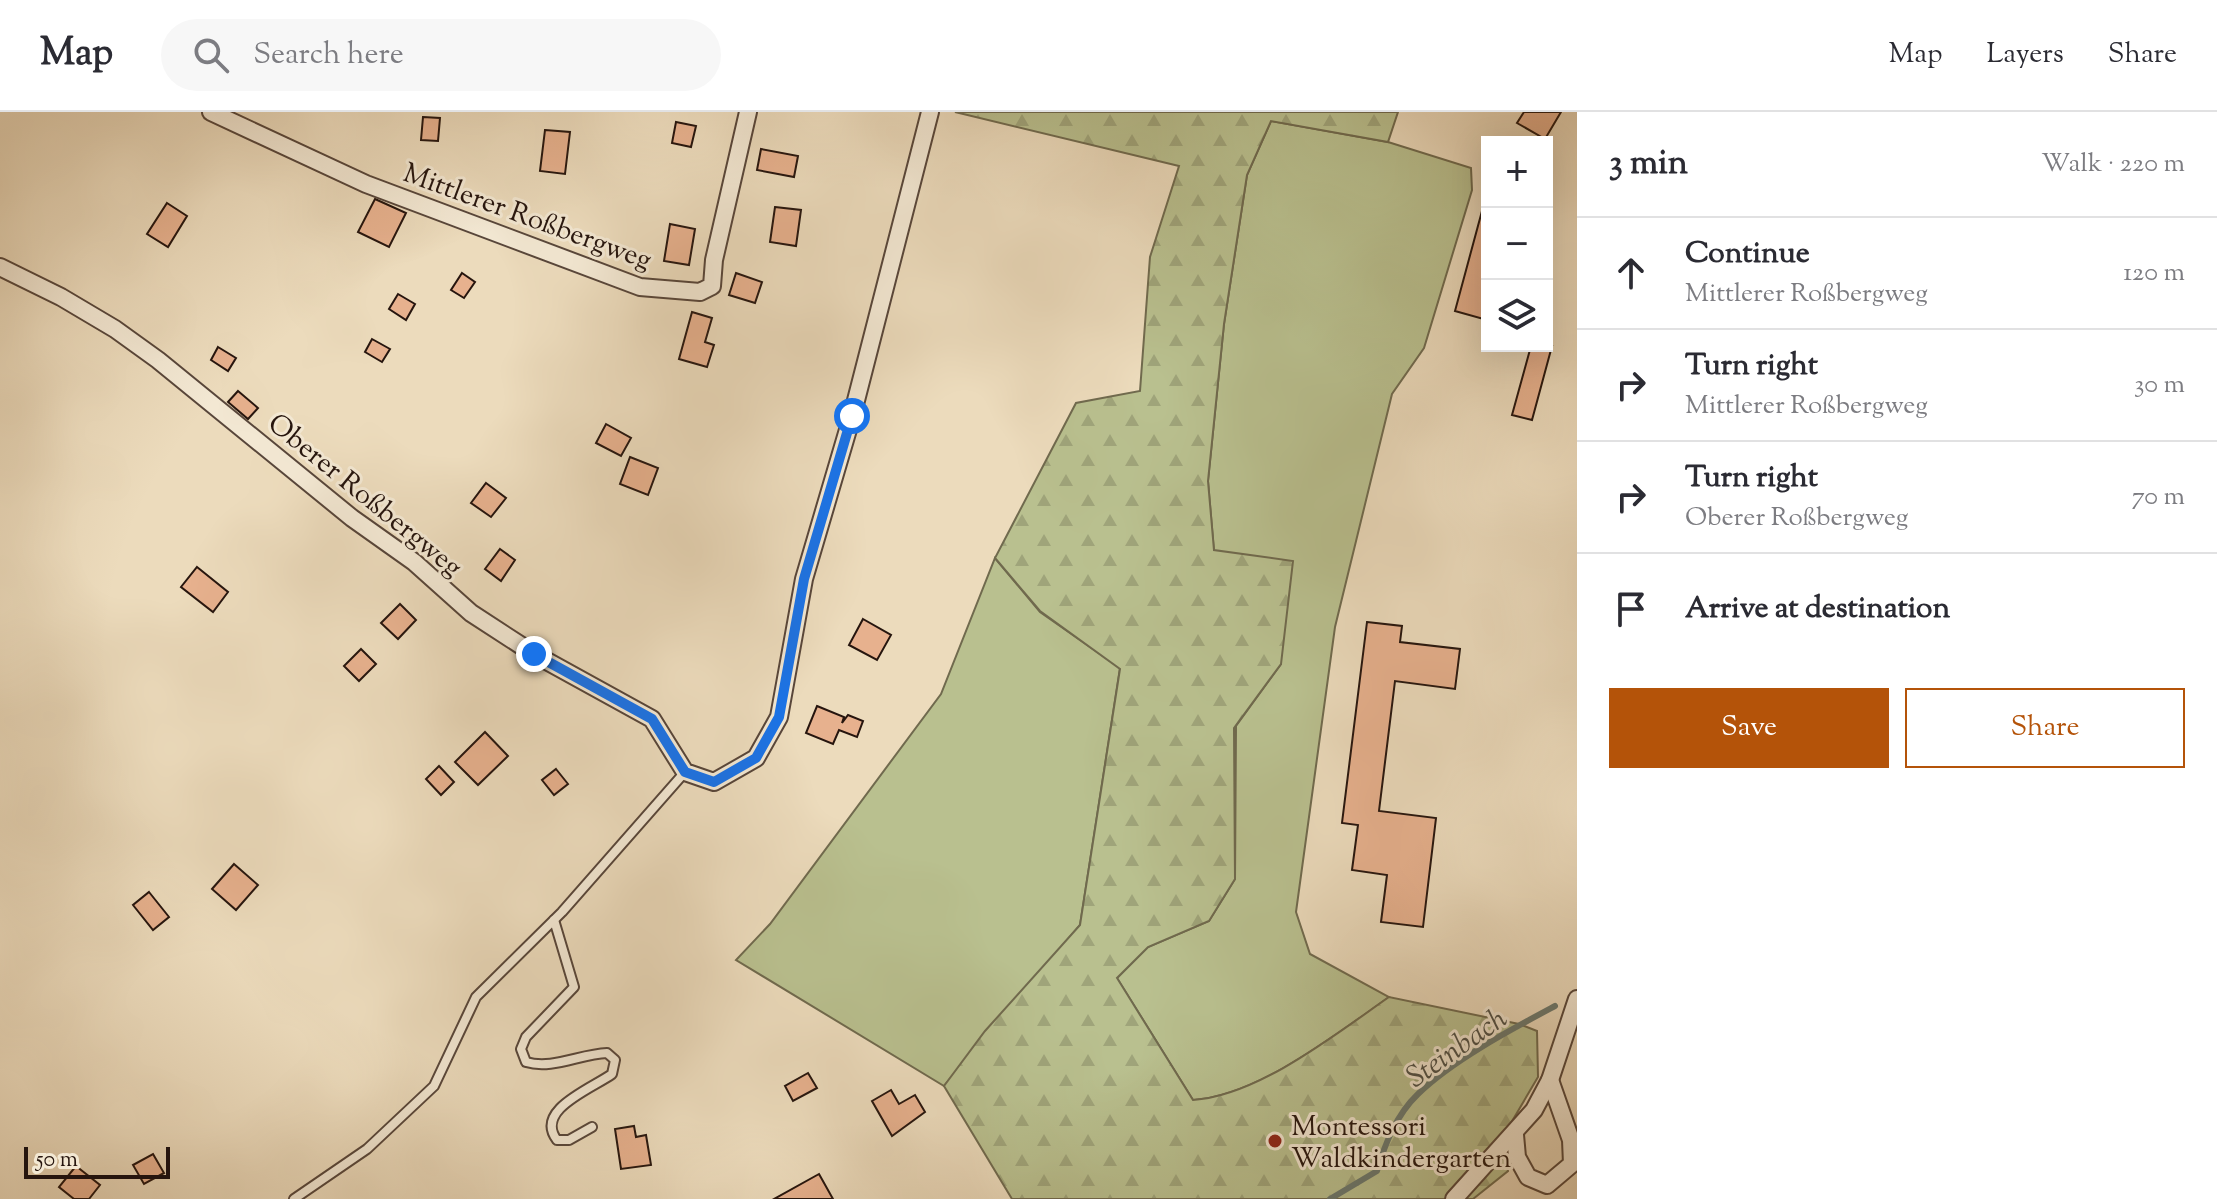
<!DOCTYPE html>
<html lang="en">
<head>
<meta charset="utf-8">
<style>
	:root { --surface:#fff; --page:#f7f7f7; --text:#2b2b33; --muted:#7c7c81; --line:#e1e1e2; --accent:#b45309 }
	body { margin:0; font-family:"Sorts Mill Goudy",serif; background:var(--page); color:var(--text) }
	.controls { position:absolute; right:24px; top:24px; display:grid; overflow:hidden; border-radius:0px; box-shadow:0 8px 32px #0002 }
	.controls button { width:72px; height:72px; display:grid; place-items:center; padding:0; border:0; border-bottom:2px solid var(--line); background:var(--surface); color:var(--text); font:40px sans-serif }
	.scale { position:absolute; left:24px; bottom:20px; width:146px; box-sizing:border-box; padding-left:8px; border:4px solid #26150e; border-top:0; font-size:22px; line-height:28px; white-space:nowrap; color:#26150e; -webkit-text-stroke:6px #f3e8d3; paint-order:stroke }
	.stop { position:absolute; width:24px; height:24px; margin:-18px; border:6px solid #1a73e8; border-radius:50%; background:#fff }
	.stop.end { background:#1a73e8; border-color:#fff; box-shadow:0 2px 8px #0008 }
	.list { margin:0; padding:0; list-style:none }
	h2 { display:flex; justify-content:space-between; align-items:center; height:104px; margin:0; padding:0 32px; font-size:34px }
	h2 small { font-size:26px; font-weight:400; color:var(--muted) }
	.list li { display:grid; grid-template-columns:52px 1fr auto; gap:24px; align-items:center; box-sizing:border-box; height:112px; padding:0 32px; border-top:2px solid var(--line) }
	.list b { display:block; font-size:30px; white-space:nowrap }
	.list p { margin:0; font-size:26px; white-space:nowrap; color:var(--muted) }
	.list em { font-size:26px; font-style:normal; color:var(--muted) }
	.actions { display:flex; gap:16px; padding:24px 32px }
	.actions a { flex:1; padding:18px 0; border:2px solid var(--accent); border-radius:0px; text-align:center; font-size:28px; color:var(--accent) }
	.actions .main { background:var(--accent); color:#fff }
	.icon { flex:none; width:44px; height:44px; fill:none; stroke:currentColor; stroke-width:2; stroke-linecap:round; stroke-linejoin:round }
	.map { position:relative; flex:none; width:1577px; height:1087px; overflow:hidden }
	header { display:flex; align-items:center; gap:48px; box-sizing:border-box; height:112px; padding:0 40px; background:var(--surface); border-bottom:2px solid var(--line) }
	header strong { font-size:38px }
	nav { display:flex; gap:44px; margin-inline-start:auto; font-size:28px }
	.search { width:560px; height:72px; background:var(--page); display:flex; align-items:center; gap:20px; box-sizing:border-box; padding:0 28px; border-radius:44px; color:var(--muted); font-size:30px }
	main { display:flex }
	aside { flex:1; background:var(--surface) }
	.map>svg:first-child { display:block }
	.grass { fill:#b9c08f; stroke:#706a4e; stroke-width:2 }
	.forest { fill:url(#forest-firs); stroke:#706a4e; stroke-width:2 }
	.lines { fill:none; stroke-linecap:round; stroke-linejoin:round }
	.stream { stroke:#6b796f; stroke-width:6 }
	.building { fill:#e7b18e; stroke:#26150e; stroke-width:2 }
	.service-casing { stroke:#58463a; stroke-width:12 }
	.minor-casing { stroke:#58463a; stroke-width:20 }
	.service { stroke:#f3e8d3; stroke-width:8 }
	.minor { stroke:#f3e8d3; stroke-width:16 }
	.route { stroke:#1a73e8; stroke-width:10 }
	.poi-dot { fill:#8f2418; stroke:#f3e8d3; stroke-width:3 }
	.labels { text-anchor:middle; stroke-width:6; stroke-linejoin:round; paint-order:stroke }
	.street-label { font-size:28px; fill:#26150e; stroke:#f3e8d3 }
	.poi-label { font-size:28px; fill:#26150e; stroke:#f3e8d3; text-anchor:start }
	.water-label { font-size:30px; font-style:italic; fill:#4e4f46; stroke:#f3e8d3 }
</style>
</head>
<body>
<header>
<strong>Map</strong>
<div class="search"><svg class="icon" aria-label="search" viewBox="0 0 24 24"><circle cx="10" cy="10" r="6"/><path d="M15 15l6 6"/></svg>Search here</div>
<nav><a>Map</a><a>Layers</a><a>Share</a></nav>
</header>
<main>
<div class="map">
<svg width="1577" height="1087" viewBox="0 0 1577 1087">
	<defs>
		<pattern id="forest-firs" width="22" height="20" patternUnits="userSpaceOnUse" patternTransform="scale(2)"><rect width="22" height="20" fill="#b9c08f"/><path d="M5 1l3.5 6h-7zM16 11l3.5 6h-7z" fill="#9fa47a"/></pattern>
	</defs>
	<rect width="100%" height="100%" fill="#ecdbbc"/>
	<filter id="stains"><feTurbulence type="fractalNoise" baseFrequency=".0025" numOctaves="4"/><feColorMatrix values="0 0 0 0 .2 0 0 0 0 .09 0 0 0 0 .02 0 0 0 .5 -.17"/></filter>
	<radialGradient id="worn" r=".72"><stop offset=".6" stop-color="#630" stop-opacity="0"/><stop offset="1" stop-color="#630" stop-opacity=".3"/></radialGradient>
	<g class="grass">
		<path d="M 1271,9 L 1388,30 L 1471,56 L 1472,78 L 1424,236 L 1392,282 L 1335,515 L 1296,800 L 1310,842 L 1389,885 C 1336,922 1258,984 1193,988 L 1117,866 L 1148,835 L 1209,809 L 1235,767 L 1236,614 L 1281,552 L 1281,539 L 1214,439 L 1208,369 L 1224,212 L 1247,63 Z"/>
		<path d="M 995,446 L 1040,500 L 1120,556 L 1080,813 L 944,974 L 736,848 L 770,812 L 941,582 Z"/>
	</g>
	<path class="forest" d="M 955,0 L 1398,0 L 1388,30 L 1271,9 L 1247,63 L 1224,212 L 1208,369 L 1214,438 L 1293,449 L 1281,552 L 1234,616 L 1235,767 L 1209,809 L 1148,835 L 1117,866 L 1193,988 C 1258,984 1336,922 1389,885 L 1519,912 L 1537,919 L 1538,965 L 1501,1028 L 1508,1059 L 1473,1087 L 1012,1087 L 944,974 L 985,919 L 1080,813 L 1120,557 L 1040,499 L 995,446 L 1076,291 L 1140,279 L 1150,145 L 1179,54 Z"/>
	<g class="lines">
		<path class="stream" d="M 1330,1087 L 1377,1059 C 1385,1032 1396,1003 1418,982 C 1453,948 1512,917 1555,894"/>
	</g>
	<g class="building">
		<path d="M 1524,0 L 1561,0 L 1545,27 L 1517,11 Z"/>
		<path d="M 423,5 L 440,6 L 438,29 L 421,28 Z"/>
		<path d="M 676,10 L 696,14 L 691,35 L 672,31 Z"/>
		<path d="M 545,18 L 570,20 L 565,62 L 540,59 Z"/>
		<path d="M 761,37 L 798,44 L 794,65 L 757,58 Z"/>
		<path d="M 375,87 L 406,101 L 389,135 L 358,120 Z"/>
		<path d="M 167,91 L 187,104 L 168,135 L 147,122 Z"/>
		<path d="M 775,95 L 801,98 L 796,134 L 770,130 Z"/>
		<path d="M 1482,99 L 1487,99 L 1487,208 L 1455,199 Z"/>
		<path d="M 670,112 L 695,117 L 689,153 L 664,149 Z"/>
		<path d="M 462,161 L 475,170 L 464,186 L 451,178 Z"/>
		<path d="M 736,161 L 762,170 L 755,191 L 729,183 Z"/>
		<path d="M 398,182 L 415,192 L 406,208 L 389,197 Z"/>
		<path d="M 692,200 L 712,206 L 705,230 L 714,233 L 707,255 L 679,247 Z"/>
		<path d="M 372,227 L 390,237 L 382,250 L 365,240 Z"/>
		<path d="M 1531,234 L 1552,234 L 1532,308 L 1512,303 Z"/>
		<path d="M 218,235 L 236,246 L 228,259 L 211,248 Z"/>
		<path d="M 238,279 L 258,296 L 248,307 L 228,290 Z"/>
		<path d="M 606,312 L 631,326 L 621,344 L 596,331 Z"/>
		<path d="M 630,345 L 658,356 L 648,383 L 620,372 Z"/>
		<path d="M 486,371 L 506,386 L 491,405 L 471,391 Z"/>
		<path d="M 500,437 L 515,448 L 501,469 L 485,457 Z"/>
		<path d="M 197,455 L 228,480 L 213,500 L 181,475 Z"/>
		<path d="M 400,492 L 416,508 L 398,527 L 381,511 Z"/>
		<path d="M 863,507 L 891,523 L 877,548 L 849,533 Z"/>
		<path d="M 1367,510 L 1402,514 L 1400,530 L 1460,537 L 1455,577 L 1395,569 L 1379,699 L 1436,706 L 1423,815 L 1381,810 L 1387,763 L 1352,758 L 1358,713 L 1342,711 Z"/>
		<path d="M 361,537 L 376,552 L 359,569 L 344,554 Z"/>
		<path d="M 817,594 L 844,605 L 842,611 L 848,603 L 863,609 L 857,625 L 839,618 L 833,632 L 806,621 Z"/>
		<path d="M 485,620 L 508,644 L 478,673 L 455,650 Z"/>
		<path d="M 439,654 L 454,670 L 441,683 L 426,667 Z"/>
		<path d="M 556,657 L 568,672 L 554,683 L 542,668 Z"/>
		<path d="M 234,752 L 258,773 L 236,798 L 212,777 Z"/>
		<path d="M 149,780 L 169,805 L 153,818 L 133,793 Z"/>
		<path d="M 808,961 L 817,976 L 793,989 L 785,974 Z"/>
		<path d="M 891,978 L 899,992 L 915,983 L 925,1000 L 892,1024 L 872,989 Z"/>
		<path d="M 634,1014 L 636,1025 L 646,1023 L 651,1053 L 621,1057 L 615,1017 Z"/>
		<path d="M 153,1042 L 164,1061 L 144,1072 L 133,1053 Z"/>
		<path d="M 76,1054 L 100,1073 L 89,1087 L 74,1087 L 59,1075 Z"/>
		<path d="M 819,1062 L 833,1087 L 774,1087 Z"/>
	</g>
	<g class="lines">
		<g class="service-casing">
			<g id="service">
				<path d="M 554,808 L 574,875 L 526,925 L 521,937 L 526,950 C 552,958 580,942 607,941 L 615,948 L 612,962 C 591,977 534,998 557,1028 L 569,1028 L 592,1015"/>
				<path d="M 294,1087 L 367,1037 L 434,974 L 476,885 L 562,800 L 685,660"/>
			</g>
		</g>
		<g class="minor-casing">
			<g id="minor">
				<path d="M 211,0 L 366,72 L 640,175 L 700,180 L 712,174 L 714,148 L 748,0"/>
				<path d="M 0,155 L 61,185 L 115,217 L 158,248 L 352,406 L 414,450 L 471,501 L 534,542 L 652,607 L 685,660 L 714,670 L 756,646 L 779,605 L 804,467 L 852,304 L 930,0"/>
				<path d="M 1515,1023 L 1517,1045 L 1528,1065 L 1547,1073 L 1572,1052 L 1571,1028 L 1550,968"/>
				<path d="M 1454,1087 L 1534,998 L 1550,968 L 1577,887"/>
			</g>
		</g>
		<use href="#service" class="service"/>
		<use href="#minor" class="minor"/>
	</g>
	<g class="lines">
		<path class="route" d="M 534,542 L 652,607 L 685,660 L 714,670 L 756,646 L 779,605 L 804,467 L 852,304"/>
	</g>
	<circle class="poi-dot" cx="1275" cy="1029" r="8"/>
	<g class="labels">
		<g class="street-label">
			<text transform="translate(528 103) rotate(20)" y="10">Mittlerer Roßbergweg</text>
			<text transform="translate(366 382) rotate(39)" y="10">Oberer Roßbergweg</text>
		</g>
		<g class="poi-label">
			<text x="1291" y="1023">Montessori<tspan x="1291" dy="32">Waldkindergarten</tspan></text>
		</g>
		<g class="water-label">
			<text transform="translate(1456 935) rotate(-35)" y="10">Steinbach</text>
		</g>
	</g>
	<rect width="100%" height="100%" filter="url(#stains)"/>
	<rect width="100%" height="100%" fill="url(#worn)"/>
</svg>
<div class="controls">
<button>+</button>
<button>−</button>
<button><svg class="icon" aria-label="layers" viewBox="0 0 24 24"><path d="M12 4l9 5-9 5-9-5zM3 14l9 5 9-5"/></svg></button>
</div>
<div class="scale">50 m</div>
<div class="stop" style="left:852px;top:304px"></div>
<div class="stop end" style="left:534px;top:542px"></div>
</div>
<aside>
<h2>3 min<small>Walk · 220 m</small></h2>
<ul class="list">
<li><svg class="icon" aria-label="ahead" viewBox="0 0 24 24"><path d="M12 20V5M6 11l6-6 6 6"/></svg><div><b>Continue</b><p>Mittlerer Roßbergweg</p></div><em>120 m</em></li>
<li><svg class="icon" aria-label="right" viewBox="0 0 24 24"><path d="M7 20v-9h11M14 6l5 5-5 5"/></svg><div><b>Turn right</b><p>Mittlerer Roßbergweg</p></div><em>30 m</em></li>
<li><svg class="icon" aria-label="right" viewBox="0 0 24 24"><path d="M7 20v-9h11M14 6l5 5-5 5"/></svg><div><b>Turn right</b><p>Oberer Roßbergweg</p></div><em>70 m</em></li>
<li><svg class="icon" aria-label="arrive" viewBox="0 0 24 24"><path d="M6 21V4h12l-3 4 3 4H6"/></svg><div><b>Arrive at destination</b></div></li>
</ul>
<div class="actions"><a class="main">Save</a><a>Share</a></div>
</aside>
</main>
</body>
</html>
